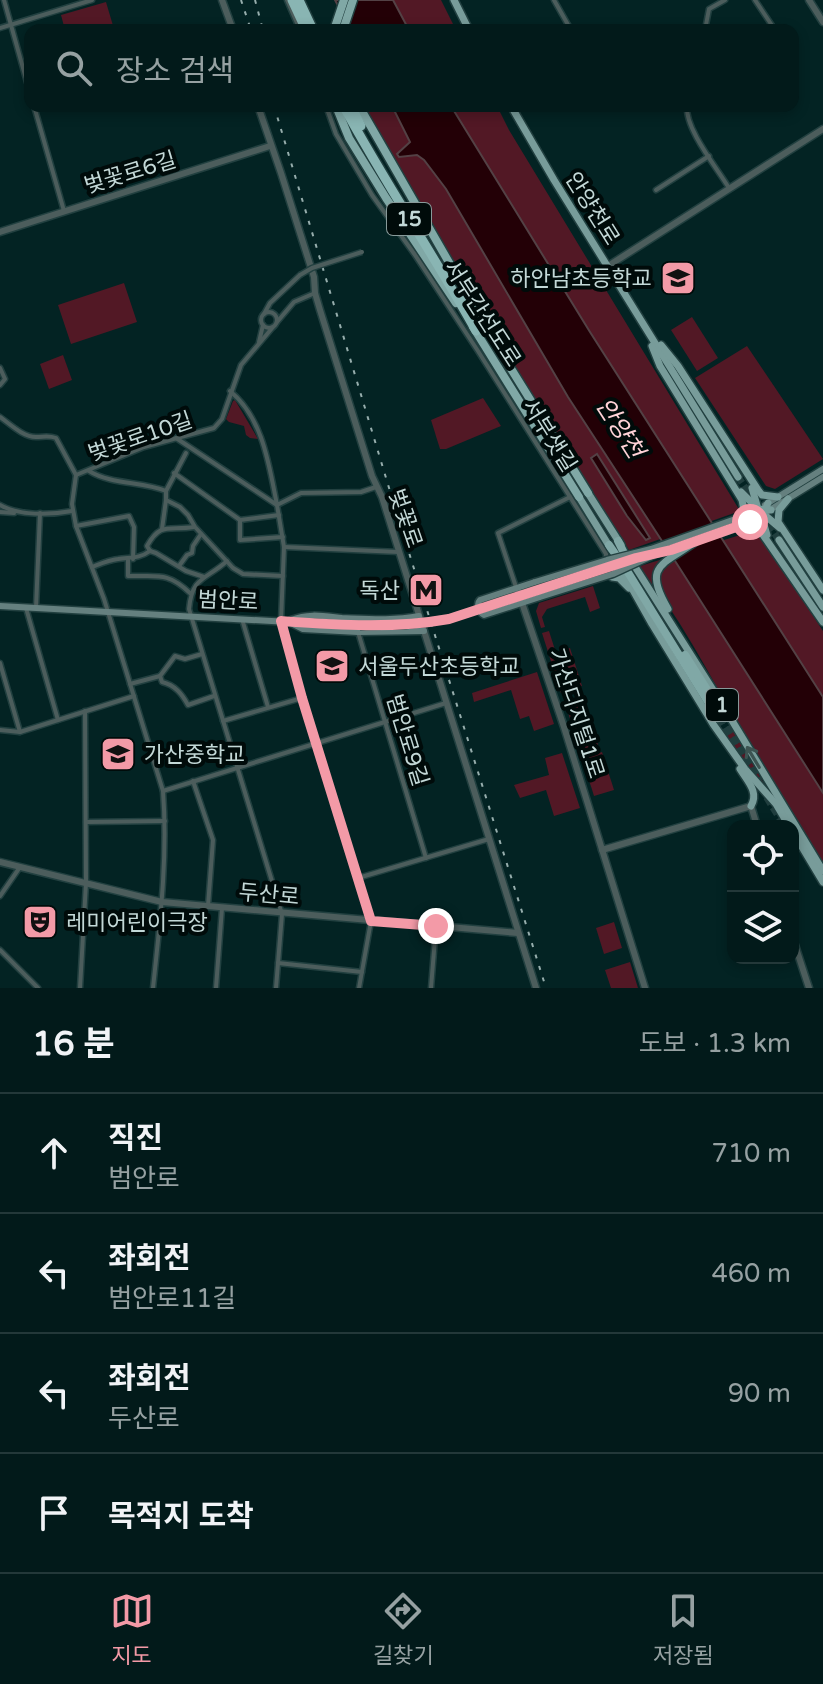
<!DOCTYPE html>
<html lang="ko">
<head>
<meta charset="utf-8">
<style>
	:root { --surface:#021a1a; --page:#102727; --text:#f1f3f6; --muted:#96a1a2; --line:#233839; --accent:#f39aa7 }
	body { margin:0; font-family:"Varela Round","Noto Sans KR",sans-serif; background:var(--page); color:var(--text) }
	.controls { position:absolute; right:24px; bottom:24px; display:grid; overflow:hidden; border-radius:16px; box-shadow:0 4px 12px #0003 }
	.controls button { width:72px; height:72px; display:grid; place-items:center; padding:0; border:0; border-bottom:2px solid var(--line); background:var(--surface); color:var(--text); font:40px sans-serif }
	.stop { position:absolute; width:24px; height:24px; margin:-18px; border:6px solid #f39aa7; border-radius:50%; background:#fff }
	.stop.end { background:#f39aa7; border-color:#fff; box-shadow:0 2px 8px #0008 }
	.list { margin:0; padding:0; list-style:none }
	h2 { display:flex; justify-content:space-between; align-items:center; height:104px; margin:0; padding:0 32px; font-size:34px }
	h2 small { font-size:26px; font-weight:400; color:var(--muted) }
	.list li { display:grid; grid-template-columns:52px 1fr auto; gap:24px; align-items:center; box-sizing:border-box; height:120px; padding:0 32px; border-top:2px solid var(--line) }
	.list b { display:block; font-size:30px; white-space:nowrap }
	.list p { margin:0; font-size:26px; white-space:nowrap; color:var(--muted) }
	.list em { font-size:26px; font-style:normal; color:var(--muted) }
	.icon { flex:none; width:44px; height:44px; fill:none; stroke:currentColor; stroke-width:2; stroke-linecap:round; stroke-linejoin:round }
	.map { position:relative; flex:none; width:823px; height:988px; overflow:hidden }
	.search { position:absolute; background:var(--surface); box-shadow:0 4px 12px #0003; left:24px; right:24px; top:24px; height:88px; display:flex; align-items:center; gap:20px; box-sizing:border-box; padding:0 28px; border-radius:16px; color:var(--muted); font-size:30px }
	.sheet { height:584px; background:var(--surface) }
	nav { display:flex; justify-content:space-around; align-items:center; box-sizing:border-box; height:112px; border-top:2px solid var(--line); background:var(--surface); font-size:22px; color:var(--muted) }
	nav a { display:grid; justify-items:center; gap:4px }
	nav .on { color:var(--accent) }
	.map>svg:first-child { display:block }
	.green { fill:#521825 }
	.water { fill:#230006; stroke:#534145; stroke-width:2 }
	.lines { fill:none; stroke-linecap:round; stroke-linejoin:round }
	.primary-tunnel { stroke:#203e3e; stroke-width:7; stroke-dasharray:7 3.5; stroke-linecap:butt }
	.trunk-tunnel { stroke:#203e3e; stroke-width:8; stroke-dasharray:8 4; stroke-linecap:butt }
	.minor-casing { stroke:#224040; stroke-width:7 }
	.tertiary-casing { stroke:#224040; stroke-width:9 }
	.secondary-casing { stroke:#224040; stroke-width:9 }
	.primary-casing { stroke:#224040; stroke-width:10 }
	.trunk-casing { stroke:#224040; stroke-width:11 }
	.motorway-casing { stroke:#224040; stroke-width:12 }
	.minor { stroke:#4c5d5c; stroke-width:4 }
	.tertiary { stroke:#4c5d5c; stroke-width:6 }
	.secondary { stroke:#65807f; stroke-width:6 }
	.primary { stroke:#789c9a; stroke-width:7 }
	.trunk { stroke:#80a8a6; stroke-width:8 }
	.motorway { stroke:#89b5b3; stroke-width:9 }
	.rail { stroke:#97aead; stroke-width:2; stroke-dasharray:4 8; stroke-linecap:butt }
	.minor-bridge-casing { stroke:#224040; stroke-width:7; stroke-linecap:butt }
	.secondary-bridge-casing { stroke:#224040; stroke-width:9; stroke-linecap:butt }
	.minor-bridge { stroke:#4c5d5c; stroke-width:4 }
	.secondary-bridge { stroke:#65807f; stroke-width:6 }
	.oneway { stroke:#3c5452 }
	.route { stroke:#f39aa7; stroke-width:10 }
	.labels { text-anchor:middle; stroke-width:8; stroke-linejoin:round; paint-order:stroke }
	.shield { fill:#000b0a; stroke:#889a9a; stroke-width:2 }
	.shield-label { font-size:20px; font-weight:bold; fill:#c3d8d7 }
	.street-label { font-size:22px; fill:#c3d8d7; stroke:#000b0a }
	.poi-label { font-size:22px; fill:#c3d8d7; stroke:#000b0a; text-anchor:start }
	.water-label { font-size:24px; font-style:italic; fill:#ffd3d8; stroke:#000b0a }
</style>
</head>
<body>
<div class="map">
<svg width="823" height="988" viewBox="0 0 823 988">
	<rect width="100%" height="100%" fill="#032323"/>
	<g class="green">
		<path d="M 357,0 L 441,0 L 456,30 L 347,30 Z"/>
		<path d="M 106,2 L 114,29 L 65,30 L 61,15 Z"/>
		<path d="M 363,106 L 497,106 L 509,130 L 740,511 L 629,550 L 482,316 Z"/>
		<path d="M 124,283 L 137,322 L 71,344 L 58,305 Z"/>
		<path d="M 692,317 L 718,358 L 697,371 L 671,330 Z"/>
		<path d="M 747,346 L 823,459 L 775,489 L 766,486 L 695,378 Z"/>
		<path d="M 63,355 L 72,380 L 49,389 L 40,364 Z"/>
		<path d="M 483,398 L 501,426 L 446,449 L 440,449 L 431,420 Z"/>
		<path d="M 235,400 L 258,439 L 250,438 L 246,435 L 244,426 L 229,422 L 226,419 L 233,401 Z"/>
		<path d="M 753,531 L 759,533 L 823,631 L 823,867 C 802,827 776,791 753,752 C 721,696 691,636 653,584 L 650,585 L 637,567 Z"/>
		<path d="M 593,586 L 600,608 L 590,612 L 585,597 L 547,609 L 542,617 L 545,627 L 541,628 L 536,611 L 539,603 Z"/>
		<path d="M 549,631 L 556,653 L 570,648 L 582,686 L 561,693 L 542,633 Z"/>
		<path d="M 537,672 L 554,724 L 534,731 L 529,716 L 520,719 L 511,690 L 474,702 L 472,693 Z"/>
		<path d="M 585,700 L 598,745 L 580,751 L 566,706 Z"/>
		<path d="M 732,725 L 768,791 L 747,768 L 721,731 Z"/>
		<path d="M 602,752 L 614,790 L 594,796 L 582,758 Z"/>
		<path d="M 562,753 L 580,808 L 554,816 L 546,790 L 520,798 L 514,785 L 549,775 L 545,758 Z"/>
		<path d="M 614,922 L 622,948 L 604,954 L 596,928 Z"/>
		<path d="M 630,962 L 638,988 L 611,988 L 605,970 Z"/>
	</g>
	<g class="water">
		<path d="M 335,0 L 393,0 L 409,30 L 351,30 Z"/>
		<path d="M 392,106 L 451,106 L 590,332 L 823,697 L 823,793 L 677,564 L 568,397 L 446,189 L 424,160 L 417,155 L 399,157 L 397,154 L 410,142 Z"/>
		<path d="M 597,454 L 650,538 L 646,540 L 627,516 L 591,458 Z"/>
	</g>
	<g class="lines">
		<g class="primary-tunnel">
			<path d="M 738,477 L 755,502"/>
			<path d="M 763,516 L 779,540"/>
		</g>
		<g class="trunk-tunnel">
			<path d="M 723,715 L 763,779"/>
			<path d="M 718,718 L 753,775"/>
			<path d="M 767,797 L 785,826"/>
		</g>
		<g class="minor-casing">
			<g id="minor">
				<path d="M 4,0 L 30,93"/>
				<path d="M 287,0 L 300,30"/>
				<path d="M 554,0 L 571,30"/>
				<path d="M 755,0 L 775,30"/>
				<path d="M 0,28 L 92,0"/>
				<path d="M 705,30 L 709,9 L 725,0"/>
				<path d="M 34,106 L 64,211"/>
				<path d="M 326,106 L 336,134 L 372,195 L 415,255 L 478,351 L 606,554 L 606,564 L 612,577"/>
				<path d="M 687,106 C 685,129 717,168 729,188"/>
				<path d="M 656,190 L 709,156"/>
				<circle cx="269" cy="320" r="8"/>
				<path d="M 264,314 L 270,303 L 300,275"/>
				<path d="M 277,322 L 294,302 L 315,293"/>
				<path d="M 259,342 L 263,325"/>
				<path d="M 0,368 L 5,379 L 0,385"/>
				<path d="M 230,391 C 263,418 269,465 277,505 L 301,493 L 361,492 L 376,487"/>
				<path d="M 0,417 C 10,424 23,437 36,437 C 44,437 48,435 56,438 L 76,475"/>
				<path d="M 176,438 L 277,505 L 284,547 L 281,621 L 302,698 L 371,921 L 359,988"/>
				<path d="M 89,471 C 112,485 141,481 166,491 L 166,500 L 180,507 L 188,515 L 195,527 L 233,568 L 243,574 L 283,576"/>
				<path d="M 174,473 L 240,520 L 279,515"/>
				<path d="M 76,475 L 72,504 L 76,526 L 104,599 L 163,791 C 168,857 160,922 153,988"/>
				<path d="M 76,475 L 144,447 L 214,428 L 222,419 L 241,365 L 273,327"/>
				<path d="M 166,491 L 186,453"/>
				<path d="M 0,505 C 19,516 50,515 72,511"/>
				<path d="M 0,512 L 14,513"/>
				<path d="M 240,520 L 240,540 L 283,537"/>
				<path d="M 76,526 L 129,516 L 134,527 L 133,559"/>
				<path d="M 162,529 L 166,500"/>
				<path d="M 284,547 L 399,552"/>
				<path d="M 150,551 L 147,546 C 161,521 169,531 194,527"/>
				<path d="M 150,551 L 156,553 L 186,571 L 204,577"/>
				<path d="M 128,559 L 128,576 C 157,577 167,571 190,593"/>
				<path d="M 227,561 C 206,580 192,576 189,609 L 282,914 L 276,988"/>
				<path d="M 179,566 L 187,555 L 192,553 L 193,546 L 201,534"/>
				<path d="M 92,567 C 100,564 109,560 118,559 C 130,557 139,559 150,551"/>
				<path d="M 516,587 L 498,533 L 570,497"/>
				<path d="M 26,608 L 58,720"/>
				<path d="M 36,608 L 40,513"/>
				<path d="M 242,619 L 268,707"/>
				<path d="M 358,632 L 426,858"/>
				<path d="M 0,663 L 20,732"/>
				<path d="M 160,676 L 175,656 L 185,659 L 202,654"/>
				<path d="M 130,684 L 160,676 L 162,682 C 175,685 182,694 188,705 L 214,696"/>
				<path d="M 223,721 L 302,698"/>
				<path d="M 0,730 L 20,732 L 134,696"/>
				<path d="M 193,781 L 213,840 L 208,906"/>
				<path d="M 163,791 L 446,703"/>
				<path d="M 86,822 L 165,821"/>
				<path d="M 358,878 L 489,839"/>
				<path d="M 0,896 L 20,867"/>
				<path d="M 0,950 L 38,988"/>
				<path d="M 278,963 L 362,972"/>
				<path d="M 80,988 L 86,883 L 85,711"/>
				<path d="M 216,988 L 222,908"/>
				<path d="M 431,988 L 436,926"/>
			</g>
		</g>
		<g class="tertiary-casing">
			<g id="tertiary">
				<path d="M 222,0 L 233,30"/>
				<path d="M 809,0 L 823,22"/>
				<path d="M 258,106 L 281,173 L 314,277 L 315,293 L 320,310 L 372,476 L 382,497 L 536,988"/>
				<path d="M 0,232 L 270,146"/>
				<path d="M 608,266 L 823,129"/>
				<path d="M 517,588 L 564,727 L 645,988"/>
				<path d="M 602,850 L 751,806 L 757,826"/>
				<path d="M 0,862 L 162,902 L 518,933"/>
				<path d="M 793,939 L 809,988"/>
			</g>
		</g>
		<g class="secondary-casing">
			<g id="secondary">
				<path d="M 765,505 L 823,469"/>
				<path d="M 768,511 L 823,477"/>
				<path d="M 649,556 L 745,525"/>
				<path d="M 636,558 L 651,549 L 741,517"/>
				<path d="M 535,582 L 480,600 C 476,604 479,612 484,615 L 540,597"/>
				<path d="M 0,606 L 360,626"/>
				<path d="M 291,620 C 309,613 323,616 342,618 C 368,619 393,621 419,616"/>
				<path d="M 291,623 L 303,629 L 358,632 L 424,631"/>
			</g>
		</g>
		<g class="primary-casing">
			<g id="primary">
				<path d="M 454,0 L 469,30"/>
				<path d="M 511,106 L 554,180 L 738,477"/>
				<path d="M 661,345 L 678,366 L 758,490 L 762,495 L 778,497"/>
				<path d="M 652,346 L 660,366 L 742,500 L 744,510 L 739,518"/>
				<path d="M 741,492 L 758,509 L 771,510"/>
				<path d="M 588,493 L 621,545"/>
				<path d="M 579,497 L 611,549"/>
				<path d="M 788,499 L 779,510 L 778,522 L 823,590"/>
				<path d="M 749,513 L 767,517 L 780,528"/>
				<path d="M 750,522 L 758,509 L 752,488"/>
				<path d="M 741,526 L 750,526 L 759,529 L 823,622"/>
				<path d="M 767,535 L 762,518 L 768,503"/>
				<path d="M 779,540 L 823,607"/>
				<path d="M 632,562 L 722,704 L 823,871"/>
				<path d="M 620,567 L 652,624 L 713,724 L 745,769 L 776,804 L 789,826"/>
				<path d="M 612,577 L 619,578 L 629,588"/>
				<path d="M 668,609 C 642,565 663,565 695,542"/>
				<path d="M 740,769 C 748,782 759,792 751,806"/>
				<path d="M 793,832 L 823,882"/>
			</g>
		</g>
		<g class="trunk-casing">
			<g id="trunk">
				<path d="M 334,30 L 344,0"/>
				<path d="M 343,30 L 353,0"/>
				<path d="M 336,106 L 349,138 L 386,198 L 456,303"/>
				<path d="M 359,106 L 470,299"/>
				<path d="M 482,322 L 588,493"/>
				<path d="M 473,327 L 579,497"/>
				<path d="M 618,541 L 628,561"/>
				<path d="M 609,545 L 629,574 L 718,718"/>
				<path d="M 685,655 L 723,715"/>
			</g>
		</g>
		<g class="motorway-casing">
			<g id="motorway">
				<path d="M 292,0 L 306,30"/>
				<path d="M 299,0 L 313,30"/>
				<path d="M 351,106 L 361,126"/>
				<path d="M 344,107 C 385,183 434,255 476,331"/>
				<path d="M 462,293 L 484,327"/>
			</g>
		</g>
		<use href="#minor" class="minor"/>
		<use href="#tertiary" class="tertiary"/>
		<use href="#secondary" class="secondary"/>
		<use href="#primary" class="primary"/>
		<use href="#trunk" class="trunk"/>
		<use href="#motorway" class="motorway"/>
		<g class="rail">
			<path d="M 241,0 L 251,30"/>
			<path d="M 255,0 L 263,30"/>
			<path d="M 274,106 L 399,521 L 546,988"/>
		</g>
		<g class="minor-bridge-casing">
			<path id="minor-bridge" d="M 300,275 L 312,268 L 362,252"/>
		</g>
		<g class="secondary-bridge-casing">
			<g id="secondary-bridge">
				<path d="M 535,582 L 607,560 L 651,549"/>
				<path d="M 540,597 L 613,574 L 654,555"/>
				<path d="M 360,626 L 405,625 L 449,619 L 636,558"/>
			</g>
		</g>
		<use href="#minor-bridge" class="minor-bridge"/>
		<use href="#secondary-bridge" class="secondary-bridge"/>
	</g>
	<defs><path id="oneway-shaft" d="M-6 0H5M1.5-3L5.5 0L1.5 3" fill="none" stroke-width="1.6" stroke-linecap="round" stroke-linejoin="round" transform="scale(2)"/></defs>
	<use class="oneway" href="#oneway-shaft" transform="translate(753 757) rotate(-121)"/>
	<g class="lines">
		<path class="route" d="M 436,926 L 371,921 L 302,698 L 281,621 C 338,625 393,629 449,619 L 636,558 L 671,550 L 750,522"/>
	</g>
	<defs>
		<g id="school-square" transform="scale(1.8)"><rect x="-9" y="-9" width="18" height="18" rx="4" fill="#f39aa7" stroke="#000b0a"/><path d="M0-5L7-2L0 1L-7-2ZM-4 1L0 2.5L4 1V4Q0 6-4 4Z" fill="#111"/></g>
		<g id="metro-square" transform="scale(1.8)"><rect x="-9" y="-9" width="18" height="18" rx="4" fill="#f39aa7" stroke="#000b0a"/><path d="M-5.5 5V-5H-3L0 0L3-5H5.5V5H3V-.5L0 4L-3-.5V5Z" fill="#111"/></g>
		<g id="theatre-square" transform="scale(1.8)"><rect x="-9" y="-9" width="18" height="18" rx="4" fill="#f39aa7" stroke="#000b0a"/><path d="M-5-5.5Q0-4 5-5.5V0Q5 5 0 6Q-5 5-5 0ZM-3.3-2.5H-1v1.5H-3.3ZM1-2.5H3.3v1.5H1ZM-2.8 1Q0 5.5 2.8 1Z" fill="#111"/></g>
	</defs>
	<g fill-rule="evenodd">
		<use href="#school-square" x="678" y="278"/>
		<use href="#metro-square" x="426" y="590"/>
		<use href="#school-square" x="332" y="666"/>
		<use href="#school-square" x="118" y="754"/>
		<use href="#theatre-square" x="40" y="922"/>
	</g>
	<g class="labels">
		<g class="shield">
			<rect x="387" y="203" width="44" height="32" rx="6"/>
			<rect x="706" y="689" width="32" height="32" rx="6"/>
		</g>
		<g class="shield-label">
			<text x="409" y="226">15</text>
			<text x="722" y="712">1</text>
		</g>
		<g class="street-label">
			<text transform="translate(130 172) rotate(-17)" y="8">벚꽃로6길</text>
			<text transform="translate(593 208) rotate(58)" y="8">안양천로</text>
			<text transform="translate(483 313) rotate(57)" y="8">서부간선도로</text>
			<text transform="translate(550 435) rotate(58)" y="8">서부샛길</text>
			<text transform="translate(140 436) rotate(-19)" y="8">벚꽃로10길</text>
			<text transform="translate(406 518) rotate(71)" y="8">벚꽃로</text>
			<text transform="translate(228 600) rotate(3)" y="8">범안로</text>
			<text transform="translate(577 713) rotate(72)" y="8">가산디지털1로</text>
			<text transform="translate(408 740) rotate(73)" y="8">범안로9길</text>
			<text transform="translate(269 894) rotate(5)" y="8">두산로</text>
		</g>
		<g class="poi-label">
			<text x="652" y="286" text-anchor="end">하안남초등학교</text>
			<text x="400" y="598" text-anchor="end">독산</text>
			<text x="358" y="674">서울두산초등학교</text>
			<text x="144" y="762">가산중학교</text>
			<text x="66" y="930">레미어린이극장</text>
		</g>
		<g class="water-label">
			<text transform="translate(620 428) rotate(57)" y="8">안양천</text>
		</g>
	</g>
</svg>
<div class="controls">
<button><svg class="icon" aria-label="locate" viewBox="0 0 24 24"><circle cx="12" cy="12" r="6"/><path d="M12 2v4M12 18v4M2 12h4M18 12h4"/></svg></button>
<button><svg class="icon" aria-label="layers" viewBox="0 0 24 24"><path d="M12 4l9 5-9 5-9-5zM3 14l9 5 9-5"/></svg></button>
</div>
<div class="stop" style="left:750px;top:522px"></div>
<div class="stop end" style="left:436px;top:926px"></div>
<div class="search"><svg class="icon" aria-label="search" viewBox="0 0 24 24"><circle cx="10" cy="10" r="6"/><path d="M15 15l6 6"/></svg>장소 검색</div>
</div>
<section class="sheet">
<h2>16 분<small>도보 · 1.3 km</small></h2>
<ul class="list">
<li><svg class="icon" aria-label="ahead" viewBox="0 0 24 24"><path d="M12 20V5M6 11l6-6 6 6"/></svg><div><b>직진</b><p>범안로</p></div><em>710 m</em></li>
<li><svg class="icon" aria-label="left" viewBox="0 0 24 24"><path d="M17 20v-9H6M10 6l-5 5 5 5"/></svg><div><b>좌회전</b><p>범안로11길</p></div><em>460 m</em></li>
<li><svg class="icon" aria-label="left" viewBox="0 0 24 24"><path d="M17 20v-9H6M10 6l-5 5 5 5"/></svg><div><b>좌회전</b><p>두산로</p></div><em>90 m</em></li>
<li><svg class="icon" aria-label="arrive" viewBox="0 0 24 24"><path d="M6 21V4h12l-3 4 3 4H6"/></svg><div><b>목적지 도착</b></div></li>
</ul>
</section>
<nav>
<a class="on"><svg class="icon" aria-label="map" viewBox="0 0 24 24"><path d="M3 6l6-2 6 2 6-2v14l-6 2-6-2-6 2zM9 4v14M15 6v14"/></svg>지도</a>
<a><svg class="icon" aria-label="directions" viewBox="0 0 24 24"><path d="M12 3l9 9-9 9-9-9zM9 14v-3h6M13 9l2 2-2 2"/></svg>길찾기</a>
<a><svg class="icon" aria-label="saved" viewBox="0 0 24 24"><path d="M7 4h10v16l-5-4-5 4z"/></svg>저장됨</a>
</nav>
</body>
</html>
